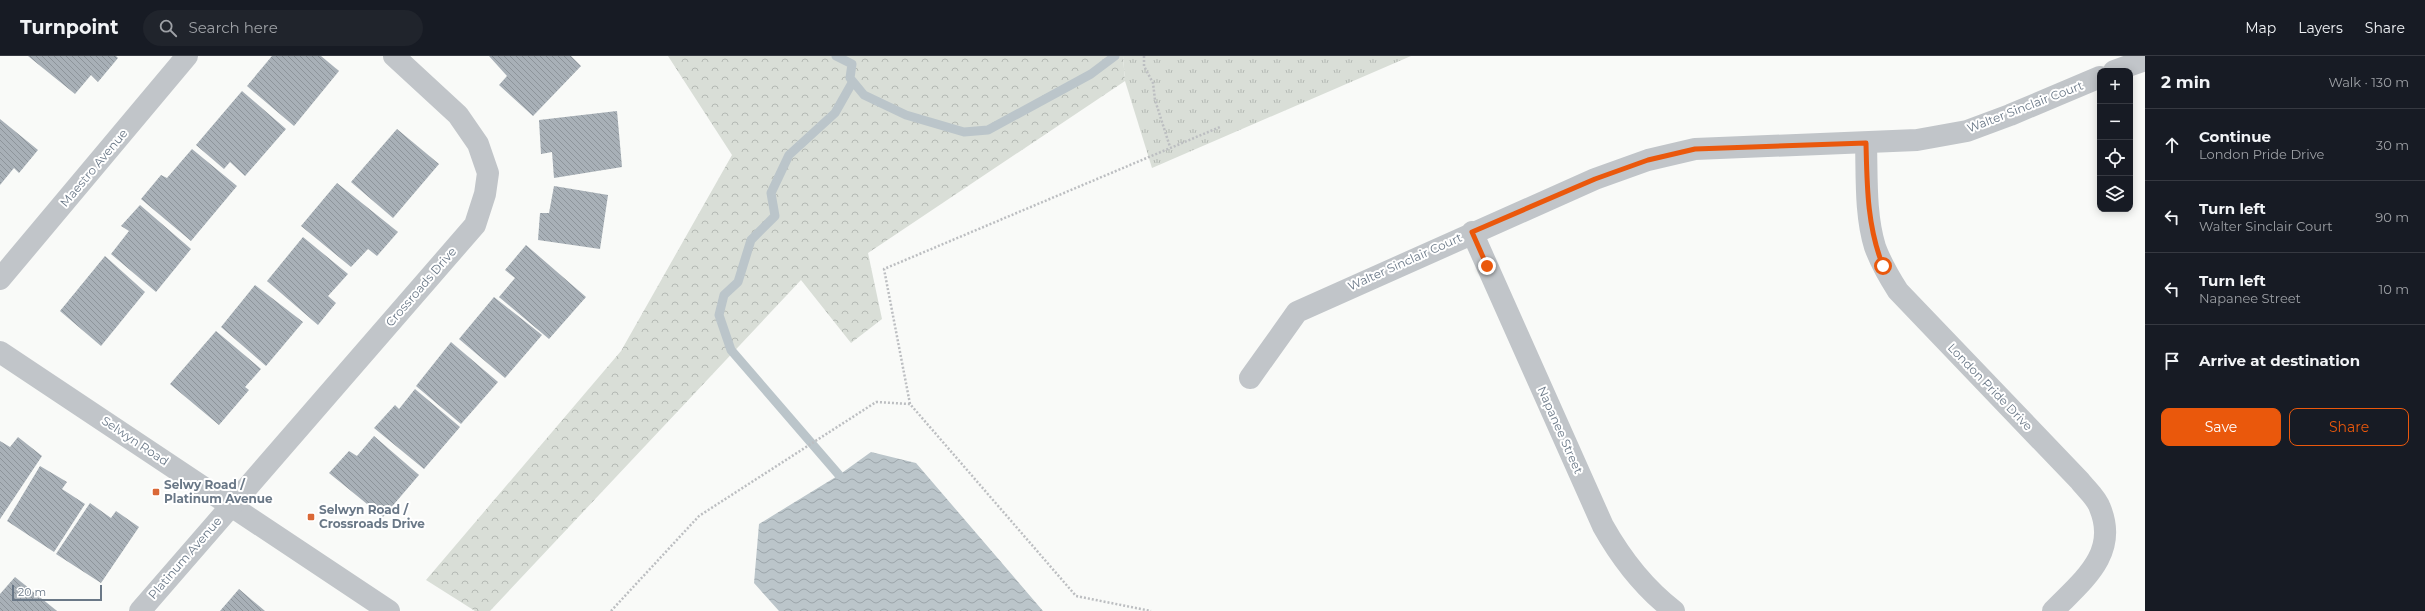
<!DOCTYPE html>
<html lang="en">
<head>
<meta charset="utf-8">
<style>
	:root { --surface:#171b24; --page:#20242c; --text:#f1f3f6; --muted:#9ea1a6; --line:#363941; --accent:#ea580c }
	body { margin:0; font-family:Montserrat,sans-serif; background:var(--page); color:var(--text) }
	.controls { position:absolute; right:12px; top:12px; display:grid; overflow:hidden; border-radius:8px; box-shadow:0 2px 10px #0003 }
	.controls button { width:36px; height:36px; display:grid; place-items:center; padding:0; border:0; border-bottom:1px solid var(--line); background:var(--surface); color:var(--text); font:20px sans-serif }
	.scale { position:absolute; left:12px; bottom:10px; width:90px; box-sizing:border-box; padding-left:4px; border:2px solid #6a7887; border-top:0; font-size:11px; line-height:14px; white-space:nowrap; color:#6a7887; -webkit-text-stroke:3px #fff; paint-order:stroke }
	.stop { position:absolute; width:12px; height:12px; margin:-9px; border:3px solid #ea580c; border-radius:50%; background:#fff }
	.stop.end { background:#ea580c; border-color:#fff; box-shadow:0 1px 4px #0008 }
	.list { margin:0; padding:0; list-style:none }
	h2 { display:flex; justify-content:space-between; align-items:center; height:52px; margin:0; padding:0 16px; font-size:17px }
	h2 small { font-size:13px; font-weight:400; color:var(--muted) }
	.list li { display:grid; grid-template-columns:26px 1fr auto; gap:12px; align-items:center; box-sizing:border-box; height:72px; padding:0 16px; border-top:1px solid var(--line) }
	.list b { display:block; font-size:15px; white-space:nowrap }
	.list p { margin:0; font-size:13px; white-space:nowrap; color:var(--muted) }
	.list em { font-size:13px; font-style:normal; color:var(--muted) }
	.actions { display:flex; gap:8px; padding:12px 16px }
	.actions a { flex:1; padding:9px 0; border:1px solid var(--accent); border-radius:8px; text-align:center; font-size:14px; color:var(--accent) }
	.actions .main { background:var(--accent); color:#fff }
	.icon { flex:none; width:22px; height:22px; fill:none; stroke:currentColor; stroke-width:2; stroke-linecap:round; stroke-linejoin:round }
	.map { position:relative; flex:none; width:2145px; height:555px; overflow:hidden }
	header { display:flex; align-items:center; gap:24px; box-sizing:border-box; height:56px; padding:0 20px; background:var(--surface); border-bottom:1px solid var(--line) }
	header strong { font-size:19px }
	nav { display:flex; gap:22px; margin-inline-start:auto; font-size:14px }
	.search { width:280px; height:36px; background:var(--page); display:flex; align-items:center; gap:10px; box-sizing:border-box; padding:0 14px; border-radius:22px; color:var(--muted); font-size:15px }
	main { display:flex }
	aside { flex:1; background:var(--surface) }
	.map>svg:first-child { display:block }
	.grass { fill:url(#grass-tufts) }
	.forest { fill:url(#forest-crowns) }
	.water { fill:url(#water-waves) }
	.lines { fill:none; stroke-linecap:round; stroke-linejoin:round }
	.stream { stroke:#bbc5ca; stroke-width:9 }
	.building { fill:url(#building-back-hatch) }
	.path { stroke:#bcbec1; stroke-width:2.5; stroke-dasharray:2 2; stroke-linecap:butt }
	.minor { stroke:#c1c5c9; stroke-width:22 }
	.route { stroke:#ea580c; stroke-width:5 }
	.poi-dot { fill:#da6837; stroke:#fff; stroke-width:1.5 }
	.labels { text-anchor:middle; stroke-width:4; stroke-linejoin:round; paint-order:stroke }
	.street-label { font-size:12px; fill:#6a7887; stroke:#fff }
	.poi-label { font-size:12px; font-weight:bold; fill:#6a7887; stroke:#fff; text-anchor:start }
</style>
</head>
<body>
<header>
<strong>Turnpoint</strong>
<div class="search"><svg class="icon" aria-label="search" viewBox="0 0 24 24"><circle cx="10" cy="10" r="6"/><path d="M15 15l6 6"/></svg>Search here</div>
<nav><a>Map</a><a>Layers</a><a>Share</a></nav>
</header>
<main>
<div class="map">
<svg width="2145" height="555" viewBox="0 0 2145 555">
	<defs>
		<pattern id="grass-tufts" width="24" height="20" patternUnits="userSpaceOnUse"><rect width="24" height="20" fill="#d9ded7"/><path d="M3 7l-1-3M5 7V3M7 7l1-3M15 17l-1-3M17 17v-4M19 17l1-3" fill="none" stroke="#b4b9b4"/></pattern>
		<pattern id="forest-crowns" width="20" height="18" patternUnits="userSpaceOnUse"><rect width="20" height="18" fill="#d9ded7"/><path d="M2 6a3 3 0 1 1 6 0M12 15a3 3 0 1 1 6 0" fill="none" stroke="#b4b9b4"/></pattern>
		<pattern id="water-waves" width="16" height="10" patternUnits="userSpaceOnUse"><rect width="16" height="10" fill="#bbc5ca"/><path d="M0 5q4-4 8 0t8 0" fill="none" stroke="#9ca5aa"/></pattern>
		<pattern id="building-back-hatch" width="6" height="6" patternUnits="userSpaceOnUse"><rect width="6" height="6" fill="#a8b0b7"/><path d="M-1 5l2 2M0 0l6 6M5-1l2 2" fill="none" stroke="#8d949a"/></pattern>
	</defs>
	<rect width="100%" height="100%" fill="#f9faf8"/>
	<path class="grass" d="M 1123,0 L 1411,0 L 1152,112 L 1125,25 Z"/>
	<path class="forest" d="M 668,0 L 1123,0 L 1125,25 L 868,197 L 882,263 L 851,287 L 801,224 L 490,555 L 475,555 L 426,524 L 621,295 L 732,99 Z"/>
	<path class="water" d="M 871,396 L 916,407 L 1043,555 L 779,555 L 754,527 L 759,468 L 839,419 Z"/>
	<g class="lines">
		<g class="stream">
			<path d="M 836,0 L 852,8 L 850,22 L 864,39 L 906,59 L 964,76 L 988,74 L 1091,18 L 1115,0"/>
			<path d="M 839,419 L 731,294 L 719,259 L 724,239 L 738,226 L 751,184 L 775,160 L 771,137 L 789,99 L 835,57 L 852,27"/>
		</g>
	</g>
	<g class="building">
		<path d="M 28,0 L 116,0 L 118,2 L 98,26 L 91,19 L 75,38 Z"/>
		<path d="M 272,0 L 321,0 L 339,15 L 294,70 L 247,30 Z"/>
		<path d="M 489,0 L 571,0 L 581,10 L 533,60 L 499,29 L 507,20 Z"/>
		<path d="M 242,35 L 286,73 L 245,120 L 230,106 L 224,113 L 196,89 Z"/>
		<path d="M 617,55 L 622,111 L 554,122 L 552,96 L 541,98 L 539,64 Z"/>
		<path d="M 0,63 L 38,94 L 19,117 L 14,112 L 0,129 Z"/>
		<path d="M 397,73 L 439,108 L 393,162 L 351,126 Z"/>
		<path d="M 192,93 L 237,130 L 191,185 L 141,143 L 161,119 L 167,122 Z"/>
		<path d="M 337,127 L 398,176 L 377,200 L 368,193 L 351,211 L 301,170 Z"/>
		<path d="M 554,130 L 608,139 L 600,193 L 538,184 L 540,157 L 549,157 Z"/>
		<path d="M 140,149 L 191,193 L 156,236 L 111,198 L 129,175 L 121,170 Z"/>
		<path d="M 303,181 L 348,218 L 328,240 L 336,247 L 318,269 L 267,225 Z"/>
		<path d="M 526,189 L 586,241 L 549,283 L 499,241 L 515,222 L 505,214 Z"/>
		<path d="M 105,200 L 145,236 L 101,290 L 60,255 Z"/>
		<path d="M 255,229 L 303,266 L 266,310 L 221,271 Z"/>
		<path d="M 494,241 L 542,279 L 505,322 L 459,283 Z"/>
		<path d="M 216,275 L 261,313 L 245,331 L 249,334 L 219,369 L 170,328 Z"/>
		<path d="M 451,286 L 498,326 L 461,368 L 416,330 Z"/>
		<path d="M 415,333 L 460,371 L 424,413 L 374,372 L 395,349 L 399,353 Z"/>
		<path d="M 374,380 L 419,419 L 383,461 L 329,417 L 349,395 L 357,400 Z"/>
		<path d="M 18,381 L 42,400 L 0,463 L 0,385 L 10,391 Z"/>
		<path d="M 40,410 L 67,426 L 62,433 L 85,448 L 54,496 L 7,465 Z"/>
		<path d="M 90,447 L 111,462 L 116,455 L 139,471 L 101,527 L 56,498 Z"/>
		<path d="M 15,521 L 57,555 L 0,555 L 0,538 Z"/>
		<path d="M 239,533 L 265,555 L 220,555 Z"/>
	</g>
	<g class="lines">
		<g class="path">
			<path d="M 1144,0 L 1144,10 L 1153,27 L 1155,44 L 1170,91"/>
			<path d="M 910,348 L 884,213 L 1220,71"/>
			<path d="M 611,555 L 699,460 L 876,346 L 910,348 L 1076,540 L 1151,555"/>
		</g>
		<g class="minor">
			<path d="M 2114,15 L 2145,4"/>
			<path d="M 1866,87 C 1867,120 1865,159 1875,191 C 1881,207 1889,221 1898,235 L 2080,425 C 2086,433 2097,442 2100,452 C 2119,498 2082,525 2053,555"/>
			<path d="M 1472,176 L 1603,470 C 1621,502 1644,532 1674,555"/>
			<path d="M 0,223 L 187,0"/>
			<path d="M 0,296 L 389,555"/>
			<path d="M 1250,322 L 1297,256 L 1595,123 L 1648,104 L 1695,93 L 1917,84 L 1967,75 L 2010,59 L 2100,21"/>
			<path d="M 140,555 L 475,169 L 485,138 L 488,117 L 478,88 L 458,59 L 394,0"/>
		</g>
	</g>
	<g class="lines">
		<path class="route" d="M 1487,210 L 1472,176 L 1595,123 L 1648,104 L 1695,93 L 1866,87 C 1867,129 1867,170 1883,210"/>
	</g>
	<g class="poi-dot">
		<rect x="152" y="432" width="8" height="8" rx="2"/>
		<rect x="307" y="457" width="8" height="8" rx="2"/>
	</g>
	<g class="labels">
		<g class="street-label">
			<text transform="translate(2025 51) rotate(-21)" y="4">Walter Sinclair Court</text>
			<text transform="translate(94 112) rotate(-50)" y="4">Maestro Avenue</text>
			<text transform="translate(1405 206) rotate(-24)" y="4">Walter Sinclair Court</text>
			<text transform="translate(421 231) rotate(-49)" y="4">Crossroads Drive</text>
			<text transform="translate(1990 331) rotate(46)" y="4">London Pride Drive</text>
			<text transform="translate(1560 374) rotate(66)" y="4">Napanee Street</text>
			<text transform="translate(135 385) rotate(34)" y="4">Selwyn Road</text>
			<text transform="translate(185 502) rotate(-49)" y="4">Platinum Avenue</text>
		</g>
		<g class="poi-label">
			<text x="164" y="433">Selwy Road /<tspan x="164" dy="14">Platinum Avenue</tspan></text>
			<text x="319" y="458">Selwyn Road /<tspan x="319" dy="14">Crossroads Drive</tspan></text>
		</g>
	</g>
</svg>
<div class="controls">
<button>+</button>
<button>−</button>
<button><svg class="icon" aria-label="locate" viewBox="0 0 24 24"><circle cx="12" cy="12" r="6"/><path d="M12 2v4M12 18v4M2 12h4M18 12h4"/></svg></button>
<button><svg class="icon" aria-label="layers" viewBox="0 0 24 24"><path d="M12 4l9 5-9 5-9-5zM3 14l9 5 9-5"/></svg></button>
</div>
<div class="scale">20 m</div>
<div class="stop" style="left:1883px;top:210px"></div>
<div class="stop end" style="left:1487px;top:210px"></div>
</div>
<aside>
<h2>2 min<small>Walk · 130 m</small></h2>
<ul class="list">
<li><svg class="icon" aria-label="ahead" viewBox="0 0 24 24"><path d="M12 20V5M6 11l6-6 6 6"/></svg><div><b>Continue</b><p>London Pride Drive</p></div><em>30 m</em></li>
<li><svg class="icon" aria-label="left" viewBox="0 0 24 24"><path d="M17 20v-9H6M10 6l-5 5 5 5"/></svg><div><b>Turn left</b><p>Walter Sinclair Court</p></div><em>90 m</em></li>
<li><svg class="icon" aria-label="left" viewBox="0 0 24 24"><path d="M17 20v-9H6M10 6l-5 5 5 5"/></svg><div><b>Turn left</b><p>Napanee Street</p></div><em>10 m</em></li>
<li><svg class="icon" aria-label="arrive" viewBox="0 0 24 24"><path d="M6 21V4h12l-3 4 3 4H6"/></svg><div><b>Arrive at destination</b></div></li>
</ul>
<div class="actions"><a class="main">Save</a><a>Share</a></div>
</aside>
</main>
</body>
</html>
